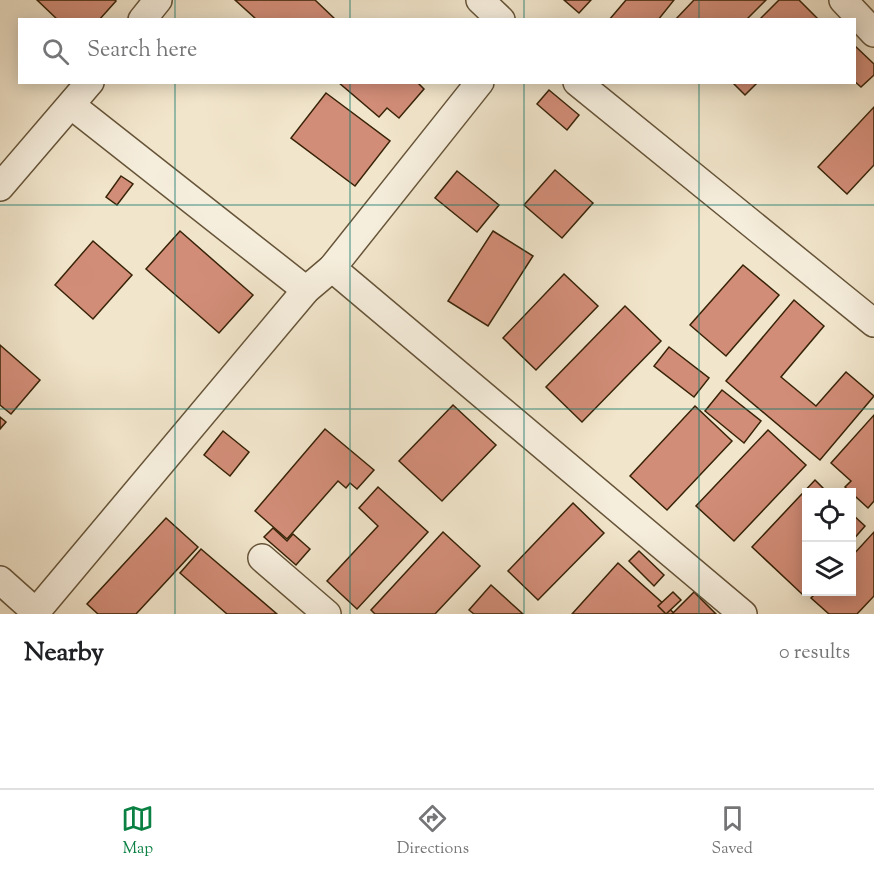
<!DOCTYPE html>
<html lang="en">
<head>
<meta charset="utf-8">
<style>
	:root { --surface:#fff; --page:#f6f6f6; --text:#202124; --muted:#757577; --line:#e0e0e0; --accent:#0b8043 }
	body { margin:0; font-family:"Sorts Mill Goudy",serif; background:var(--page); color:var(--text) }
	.controls { position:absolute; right:18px; bottom:18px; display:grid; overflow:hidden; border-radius:0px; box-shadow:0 3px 15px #0003 }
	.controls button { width:54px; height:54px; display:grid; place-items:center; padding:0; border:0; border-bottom:2px solid var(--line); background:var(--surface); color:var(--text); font:30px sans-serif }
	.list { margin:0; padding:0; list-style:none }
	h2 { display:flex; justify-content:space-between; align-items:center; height:78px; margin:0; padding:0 24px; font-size:26px }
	h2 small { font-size:20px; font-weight:400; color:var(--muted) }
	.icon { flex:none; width:33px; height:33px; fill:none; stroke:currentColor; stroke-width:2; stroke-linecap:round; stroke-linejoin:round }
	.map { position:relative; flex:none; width:874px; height:614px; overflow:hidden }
	.search { position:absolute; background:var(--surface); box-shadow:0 3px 15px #0003; left:18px; right:18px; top:18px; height:66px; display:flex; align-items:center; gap:15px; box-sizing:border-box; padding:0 21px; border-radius:0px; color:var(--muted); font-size:22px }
	.sheet { height:174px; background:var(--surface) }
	nav { display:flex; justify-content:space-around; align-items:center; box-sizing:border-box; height:84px; border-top:2px solid var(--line); background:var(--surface); font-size:16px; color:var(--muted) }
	nav a { display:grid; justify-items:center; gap:3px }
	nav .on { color:var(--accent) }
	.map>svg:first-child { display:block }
	.building { fill:#d28d78; stroke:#382307; stroke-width:1.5 }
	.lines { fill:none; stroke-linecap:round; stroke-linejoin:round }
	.minor-casing { stroke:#665438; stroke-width:30 }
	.minor { stroke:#f6eedd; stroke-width:27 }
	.grid { fill:none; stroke:#0f766e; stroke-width:1.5; stroke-opacity:0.55 }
</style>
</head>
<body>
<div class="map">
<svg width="874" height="614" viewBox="0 0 874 614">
	<rect width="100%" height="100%" fill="#f1e5cb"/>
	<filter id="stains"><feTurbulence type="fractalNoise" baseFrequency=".00333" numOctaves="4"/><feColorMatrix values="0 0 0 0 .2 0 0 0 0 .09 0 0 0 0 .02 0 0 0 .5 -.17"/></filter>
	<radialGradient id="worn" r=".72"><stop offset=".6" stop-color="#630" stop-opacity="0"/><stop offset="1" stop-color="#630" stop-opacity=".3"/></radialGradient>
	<g class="building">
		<path d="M 37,0 L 115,0 L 116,1 L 99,20 L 58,20 Z"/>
		<path d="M 235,0 L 315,0 L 336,20 L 257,20 Z"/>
		<path d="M 564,0 L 591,0 L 579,13 Z"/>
		<path d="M 626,0 L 674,0 L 658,20 L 609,20 Z"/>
		<path d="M 694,0 L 766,0 L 746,20 L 675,20 Z"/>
		<path d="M 779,0 L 799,0 L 819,20 L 759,20 Z"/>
		<path d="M 854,45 L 874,64 L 874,75 L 861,87 L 854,81 Z"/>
		<path d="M 338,82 L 417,82 L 424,89 L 399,118 L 387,108 L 379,117 Z"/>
		<path d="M 732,82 L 758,82 L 745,95 Z"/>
		<path d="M 549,90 L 579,115 L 567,130 L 537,104 Z"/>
		<path d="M 326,93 L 390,141 L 355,186 L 291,138 Z"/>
		<path d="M 874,107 L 874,165 L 847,194 L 818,167 Z"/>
		<path d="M 555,170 L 593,203 L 562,238 L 524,205 Z"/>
		<path d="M 457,171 L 499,205 L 477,232 L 435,198 Z"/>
		<path d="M 121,176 L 133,184 L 117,205 L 106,197 Z"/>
		<path d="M 180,231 L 253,295 L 219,333 L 146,269 Z"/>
		<path d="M 493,231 L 533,256 L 488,326 L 448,301 Z"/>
		<path d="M 93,241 L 132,275 L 93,319 L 55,285 Z"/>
		<path d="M 743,265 L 779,295 L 726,356 L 690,325 Z"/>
		<path d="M 564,274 L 598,306 L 536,370 L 503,338 Z"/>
		<path d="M 794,300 L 824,326 L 781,377 L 816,406 L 846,372 L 874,396 L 820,460 L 726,381 Z"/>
		<path d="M 625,306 L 661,341 L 582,422 L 546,387 Z"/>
		<path d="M 0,345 L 40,380 L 11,414 L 0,405 Z"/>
		<path d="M 669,347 L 709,378 L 694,397 L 654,366 Z"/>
		<path d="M 722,390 L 761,421 L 744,443 L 705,411 Z"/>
		<path d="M 453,405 L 496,445 L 442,501 L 399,461 Z"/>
		<path d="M 695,406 L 732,441 L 667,510 L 630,476 Z"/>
		<path d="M 874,415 L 874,501 L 868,508 L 845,487 L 851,481 L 831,463 Z"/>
		<path d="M 0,417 L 6,422 L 0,429 Z"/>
		<path d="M 325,429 L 374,470 L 357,489 L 350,483 L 346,488 L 338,481 L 287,539 L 255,511 Z"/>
		<path d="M 768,430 L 806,465 L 734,541 L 696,506 Z"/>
		<path d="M 223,431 L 249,452 L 230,476 L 204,455 Z"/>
		<path d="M 815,480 L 828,493 L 806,493 L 806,589 L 802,594 L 752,547 Z"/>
		<path d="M 378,487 L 428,532 L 357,609 L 327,581 L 378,526 L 359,508 Z"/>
		<path d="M 573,503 L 604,533 L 538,600 L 508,571 Z"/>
		<path d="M 852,514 L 865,526 L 852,541 Z"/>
		<path d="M 166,518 L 198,547 L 136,614 L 98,614 L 87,604 Z"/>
		<path d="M 273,528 L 287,541 L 293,534 L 310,549 L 296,565 L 264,537 Z"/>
		<path d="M 443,532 L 480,566 L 435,614 L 375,614 L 371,610 Z"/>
		<path d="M 874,532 L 874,596 L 857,614 L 829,614 L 811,598 L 817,592 L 852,592 L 852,556 Z"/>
		<path d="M 201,549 L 277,614 L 227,614 L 180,573 Z"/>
		<path d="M 639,551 L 664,575 L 654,586 L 629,561 Z"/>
		<path d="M 618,563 L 675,614 L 572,614 Z"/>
		<path d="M 491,585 L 523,614 L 474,614 L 469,610 Z"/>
		<path d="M 673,592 L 681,600 L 666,614 L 658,606 Z"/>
		<path d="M 694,592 L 716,614 L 672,614 Z"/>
	</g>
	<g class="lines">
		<g class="minor-casing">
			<g id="minor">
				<path d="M 480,0 L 501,20"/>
				<path d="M 843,0 L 874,33"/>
				<path d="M 142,20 L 158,0"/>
				<path d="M 577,82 L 874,323"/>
				<path d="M 71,105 L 306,290"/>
				<path d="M 0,187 L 90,82"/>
				<path d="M 332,268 L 743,614"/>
				<path d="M 262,558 L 327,614"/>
				<path d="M 0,580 L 38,614"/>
				<path d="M 36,612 L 306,290 L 332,268 L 480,82"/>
			</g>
		</g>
		<use href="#minor" class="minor"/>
	</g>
	<path class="grid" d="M 175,0 L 175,20M 350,0 L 350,20M 524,0 L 524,20M 699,0 L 699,20M 175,82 L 175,614M 350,82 L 350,614M 524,82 L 524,614M 699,82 L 699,614M 0,205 L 874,205M 0,409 L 874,409"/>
	<rect width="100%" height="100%" filter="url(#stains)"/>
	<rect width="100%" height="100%" fill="url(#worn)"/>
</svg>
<div class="controls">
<button><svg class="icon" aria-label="locate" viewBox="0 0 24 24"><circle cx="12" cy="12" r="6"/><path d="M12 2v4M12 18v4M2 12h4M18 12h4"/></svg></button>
<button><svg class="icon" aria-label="layers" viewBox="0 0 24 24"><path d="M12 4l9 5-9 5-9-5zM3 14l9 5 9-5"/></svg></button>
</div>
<div class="search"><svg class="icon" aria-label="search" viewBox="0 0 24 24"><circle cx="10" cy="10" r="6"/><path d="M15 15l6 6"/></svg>Search here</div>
</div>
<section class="sheet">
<h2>Nearby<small>0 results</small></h2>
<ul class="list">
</ul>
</section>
<nav>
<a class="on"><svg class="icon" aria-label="map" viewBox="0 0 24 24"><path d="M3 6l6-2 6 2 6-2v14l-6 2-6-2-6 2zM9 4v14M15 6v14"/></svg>Map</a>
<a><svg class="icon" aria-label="directions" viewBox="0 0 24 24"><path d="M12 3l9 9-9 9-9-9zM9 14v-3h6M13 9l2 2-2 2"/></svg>Directions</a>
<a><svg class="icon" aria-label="saved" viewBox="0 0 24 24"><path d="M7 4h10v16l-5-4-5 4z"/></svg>Saved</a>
</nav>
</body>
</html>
